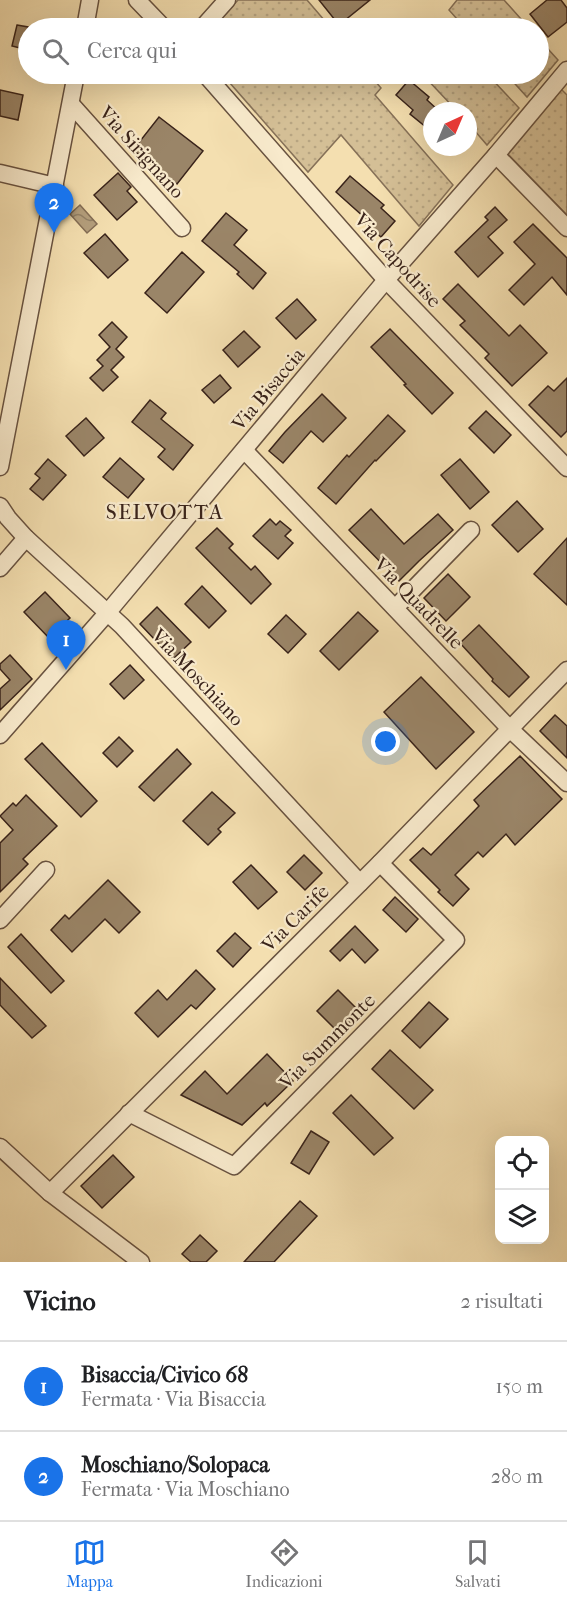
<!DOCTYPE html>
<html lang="it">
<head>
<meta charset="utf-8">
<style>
	:root { --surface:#fff; --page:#f6f6f6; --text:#202124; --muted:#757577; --line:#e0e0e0; --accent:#1a73e8 }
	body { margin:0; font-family:"IM FELL French Canon",serif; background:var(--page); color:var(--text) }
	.controls { position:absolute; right:18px; bottom:18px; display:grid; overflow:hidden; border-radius:12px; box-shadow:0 6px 24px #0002 }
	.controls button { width:54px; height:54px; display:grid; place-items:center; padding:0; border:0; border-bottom:2px solid var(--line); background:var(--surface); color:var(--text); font:30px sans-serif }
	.compass { position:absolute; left:423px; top:102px; width:54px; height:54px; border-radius:50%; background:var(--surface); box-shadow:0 6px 24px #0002; rotate:44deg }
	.you { position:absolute; left:386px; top:742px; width:21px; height:21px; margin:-15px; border:4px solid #fff; border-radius:50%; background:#1a73e8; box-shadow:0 0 0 9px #1a73e833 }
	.badge { display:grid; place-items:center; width:39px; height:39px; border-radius:50%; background:var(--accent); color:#fff; font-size:20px; font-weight:700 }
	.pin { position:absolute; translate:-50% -50px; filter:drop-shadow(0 2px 3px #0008) }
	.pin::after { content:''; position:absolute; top:32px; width:21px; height:18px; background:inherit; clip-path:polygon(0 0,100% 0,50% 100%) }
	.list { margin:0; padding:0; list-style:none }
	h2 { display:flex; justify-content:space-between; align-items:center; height:78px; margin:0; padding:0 24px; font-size:26px }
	h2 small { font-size:20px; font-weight:400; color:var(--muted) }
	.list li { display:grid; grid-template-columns:39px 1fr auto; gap:18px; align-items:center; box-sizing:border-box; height:90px; padding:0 24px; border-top:2px solid var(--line) }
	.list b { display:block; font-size:22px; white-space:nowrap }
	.list p { margin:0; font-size:20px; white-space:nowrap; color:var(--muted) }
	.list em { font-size:20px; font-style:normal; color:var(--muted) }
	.icon { flex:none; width:33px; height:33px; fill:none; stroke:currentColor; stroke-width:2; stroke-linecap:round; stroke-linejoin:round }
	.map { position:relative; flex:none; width:567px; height:1262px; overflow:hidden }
	.search { position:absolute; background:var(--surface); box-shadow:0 6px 24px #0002; left:18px; right:18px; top:18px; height:66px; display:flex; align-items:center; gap:15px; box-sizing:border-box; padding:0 21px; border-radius:33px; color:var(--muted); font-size:22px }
	.sheet { height:258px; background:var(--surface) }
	nav { display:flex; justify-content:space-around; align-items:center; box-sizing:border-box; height:84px; border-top:2px solid var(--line); background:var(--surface); font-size:16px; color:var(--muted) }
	nav a { display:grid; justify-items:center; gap:3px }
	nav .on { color:var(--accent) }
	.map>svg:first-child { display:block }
	.grass { fill:url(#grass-dots); stroke:#867158; stroke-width:1.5 }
	.water { fill:url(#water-waves); stroke:#836d55; stroke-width:1.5 }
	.building { fill:#9a8568; stroke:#39231a; stroke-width:1.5 }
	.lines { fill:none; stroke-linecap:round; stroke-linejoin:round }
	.minor-casing { stroke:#685240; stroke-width:19 }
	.minor { stroke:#f8eacc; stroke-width:16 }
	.labels { text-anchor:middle; stroke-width:4.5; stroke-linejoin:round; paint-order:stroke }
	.street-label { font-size:20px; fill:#39231a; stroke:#f8eacc }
	.neighbourhood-label { font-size:21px; letter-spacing:1.5px; fill:#39231a; stroke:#f8eacc }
</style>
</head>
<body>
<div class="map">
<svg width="567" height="1262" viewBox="0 0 567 1262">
	<defs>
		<pattern id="grass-dots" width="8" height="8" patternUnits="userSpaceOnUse" patternTransform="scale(1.5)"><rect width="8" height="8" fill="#d4bf96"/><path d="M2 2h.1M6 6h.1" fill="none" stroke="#b7a481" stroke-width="1.8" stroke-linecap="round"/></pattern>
		<pattern id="water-waves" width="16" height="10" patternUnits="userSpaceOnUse" patternTransform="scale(1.5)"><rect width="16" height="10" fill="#b49f7d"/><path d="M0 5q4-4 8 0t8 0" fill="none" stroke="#938166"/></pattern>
	</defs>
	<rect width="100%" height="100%" fill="#f4dfb0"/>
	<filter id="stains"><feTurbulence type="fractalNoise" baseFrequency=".00333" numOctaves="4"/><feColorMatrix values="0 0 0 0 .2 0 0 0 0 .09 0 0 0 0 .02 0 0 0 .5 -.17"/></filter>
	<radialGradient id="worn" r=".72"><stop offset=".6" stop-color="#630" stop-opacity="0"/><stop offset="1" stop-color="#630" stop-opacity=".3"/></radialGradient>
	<g class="grass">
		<path d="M 238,0 L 307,0 L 331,28 L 213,28 Z"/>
		<path d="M 457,0 L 504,0 L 529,28 L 465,28 L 449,10 Z"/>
		<path d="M 539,39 L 558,60 L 527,97 L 506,74 L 538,74 Z"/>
		<path d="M 222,74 L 369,74 L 381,88 L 375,95 L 453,185 L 419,226 L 341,135 L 308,172 Z"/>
		<path d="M 422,74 L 487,74 L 519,108 L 487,145 L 468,123 L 468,111 L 457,111 Z"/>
		<path d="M 561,89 L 567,95 L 567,215 L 506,152 Z"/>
	</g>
	<path class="water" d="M 80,205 L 97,224 L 87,233 L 70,214 Z"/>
	<g class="building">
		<path d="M 319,0 L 370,0 L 339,25 Z"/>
		<path d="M 547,0 L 561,0 L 567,8 L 567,22 L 548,37 L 530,14 Z"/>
		<path d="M 17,25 L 28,27 L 28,50 L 12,46 Z"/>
		<path d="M 409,80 L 429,97 L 427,100 L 439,111 L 432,111 L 432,132 L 410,114 L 413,110 L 396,95 Z"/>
		<path d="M 0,90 L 23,95 L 18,120 L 0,116 Z"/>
		<path d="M 159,117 L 203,151 L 177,184 L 133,150 Z"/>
		<path d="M 118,173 L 131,187 L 127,191 L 137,202 L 117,220 L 94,195 Z"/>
		<path d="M 350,176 L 384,205 L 381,208 L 395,221 L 381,237 L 362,221 L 365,218 L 336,192 Z"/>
		<path d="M 495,207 L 507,220 L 488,237 L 503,253 L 478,277 L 455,252 L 488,220 L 485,217 Z"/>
		<path d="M 226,213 L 247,230 L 234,245 L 266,273 L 253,289 L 237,274 L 239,272 L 202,241 Z"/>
		<path d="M 533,224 L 567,258 L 567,295 L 552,277 L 524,305 L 509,290 L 535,264 L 514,242 Z"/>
		<path d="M 105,234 L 128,260 L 108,278 L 84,253 Z"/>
		<path d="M 182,252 L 204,272 L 167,313 L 145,293 Z"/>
		<path d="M 458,284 L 509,336 L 520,325 L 547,353 L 512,386 L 485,358 L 489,354 L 460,325 L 465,321 L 443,299 Z"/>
		<path d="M 297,299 L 316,320 L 296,339 L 276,318 Z"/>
		<path d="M 112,322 L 127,337 L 116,349 L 124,357 L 111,370 L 118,377 L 103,391 L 90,378 L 103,366 L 97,360 L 110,347 L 99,335 Z"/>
		<path d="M 390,329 L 453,393 L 432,414 L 404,385 L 406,384 L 371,347 Z"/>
		<path d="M 244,331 L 260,347 L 238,367 L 223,350 Z"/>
		<path d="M 220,375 L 231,388 L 214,403 L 202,390 Z"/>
		<path d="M 567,378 L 567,431 L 561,437 L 529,405 L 548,386 L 554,391 Z"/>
		<path d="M 322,394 L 346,418 L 323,442 L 311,431 L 283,463 L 269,451 L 285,432 Z"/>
		<path d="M 150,400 L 166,413 L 161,419 L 193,445 L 173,470 L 158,457 L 165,449 L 132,422 Z"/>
		<path d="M 486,411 L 511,435 L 494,453 L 469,428 Z"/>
		<path d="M 388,415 L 405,431 L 376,461 L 375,460 L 336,504 L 318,488 L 347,455 L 349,457 Z"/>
		<path d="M 86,418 L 104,438 L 84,456 L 66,436 Z"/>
		<path d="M 120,458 L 144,479 L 128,498 L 103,477 Z"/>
		<path d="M 48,459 L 66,475 L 43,500 L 30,489 L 40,478 L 35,474 Z"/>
		<path d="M 460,459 L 489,492 L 470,509 L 441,475 Z"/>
		<path d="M 517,501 L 543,529 L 518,552 L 492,525 Z"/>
		<path d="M 371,509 L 404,544 L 438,514 L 453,530 L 419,561 L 399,581 L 349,530 Z"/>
		<path d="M 270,519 L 276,525 L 280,521 L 291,530 L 285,536 L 293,543 L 278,559 L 253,536 Z"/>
		<path d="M 217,528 L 233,544 L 229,548 L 251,570 L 255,566 L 271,584 L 251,604 L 196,548 Z"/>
		<path d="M 567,538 L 567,605 L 534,574 Z"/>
		<path d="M 448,574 L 470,597 L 446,621 L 424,598 Z"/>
		<path d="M 202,586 L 226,611 L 209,628 L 185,604 Z"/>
		<path d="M 45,592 L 70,618 L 49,638 L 24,612 Z"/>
		<path d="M 157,607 L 191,642 L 173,659 L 140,624 Z"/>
		<path d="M 358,612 L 378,631 L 339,670 L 320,651 Z"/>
		<path d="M 286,615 L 306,634 L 288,653 L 268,634 Z"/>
		<path d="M 479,625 L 529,677 L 509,697 L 492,681 L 493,679 L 460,643 Z"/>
		<path d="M 10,655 L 32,679 L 0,710 L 0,689 L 10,680 L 0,669 L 0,664 Z"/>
		<path d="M 130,665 L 144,680 L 124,699 L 110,684 Z"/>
		<path d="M 421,677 L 474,732 L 436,769 L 384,712 Z"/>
		<path d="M 555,715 L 567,726 L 567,758 L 540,731 Z"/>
		<path d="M 119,737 L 133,751 L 117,767 L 103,753 Z"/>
		<path d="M 42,743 L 97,801 L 81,817 L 25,759 Z"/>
		<path d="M 177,749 L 191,764 L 154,801 L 139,787 Z"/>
		<path d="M 520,756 L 562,799 L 515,845 L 506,834 L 483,857 L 478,852 L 455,875 L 469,889 L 453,906 L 438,892 L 440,890 L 410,860 L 423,848 L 431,855 L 479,806 L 474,800 Z"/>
		<path d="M 212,792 L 235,813 L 218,829 L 221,832 L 208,845 L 183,821 Z"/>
		<path d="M 26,795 L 57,826 L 23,859 L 28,864 L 0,892 L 0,843 L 13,830 L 0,816 L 13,803 L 16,806 Z"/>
		<path d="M 304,855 L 322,873 L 305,890 L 287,872 Z"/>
		<path d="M 251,865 L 277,892 L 258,909 L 233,882 Z"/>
		<path d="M 108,880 L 140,912 L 119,933 L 105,919 L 72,952 L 51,930 L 65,915 L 69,919 Z"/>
		<path d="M 395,897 L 418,919 L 406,932 L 383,910 Z"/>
		<path d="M 355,926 L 378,950 L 365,963 L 352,949 L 340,961 L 330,951 Z"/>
		<path d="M 235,933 L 251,948 L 233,967 L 217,951 Z"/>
		<path d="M 21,934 L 64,981 L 51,993 L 8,947 Z"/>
		<path d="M 196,970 L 215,989 L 196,1009 L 191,1005 L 158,1037 L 135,1013 L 158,990 L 167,1000 Z"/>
		<path d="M 0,978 L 46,1026 L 32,1038 L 0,1005 Z"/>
		<path d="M 338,990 L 360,1012 L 339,1033 L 317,1011 Z"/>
		<path d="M 429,1002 L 448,1019 L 420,1048 L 402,1031 Z"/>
		<path d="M 390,1050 L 433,1090 L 414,1109 L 372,1069 Z"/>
		<path d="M 267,1054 L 293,1081 L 267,1106 L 265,1103 L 242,1125 L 181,1095 L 205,1071 L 227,1094 Z"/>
		<path d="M 351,1095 L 393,1138 L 374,1155 L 333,1113 Z"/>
		<path d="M 311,1131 L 329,1142 L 309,1174 L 291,1163 Z"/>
		<path d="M 113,1155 L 134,1177 L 102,1208 L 81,1186 Z"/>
		<path d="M 300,1201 L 317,1216 L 274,1262 L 244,1262 Z"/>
		<path d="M 200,1235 L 217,1251 L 206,1262 L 191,1262 L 182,1254 Z"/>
	</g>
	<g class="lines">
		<g class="minor-casing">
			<g id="minor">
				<path d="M 137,0 L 164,28"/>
				<path d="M 85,28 L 90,0"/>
				<path d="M 202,28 L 227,0"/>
				<path d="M 205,74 L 386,280 L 567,468"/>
				<path d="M 71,104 L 182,228"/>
				<path d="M 496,155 L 567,228"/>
				<path d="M 0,173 L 55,186"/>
				<path d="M 244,450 L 510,729 L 567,783"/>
				<path d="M 0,467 L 76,74"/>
				<path d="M 0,506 L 8,518 L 26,538 L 122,626 L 360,883"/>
				<path d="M 0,568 L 26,538"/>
				<path d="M 395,608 L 471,530"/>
				<path d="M 0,735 L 108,612 L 386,280 L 496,155 L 567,70"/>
				<path d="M 0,920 L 46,870"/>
				<path d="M 129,1113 L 234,1166 L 456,940 L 380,863"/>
				<path d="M 0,1147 L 50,1193 L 141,1262"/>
				<path d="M 50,1193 L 380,863 L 567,670"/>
			</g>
		</g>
		<use href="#minor" class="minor"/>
	</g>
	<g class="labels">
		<g class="street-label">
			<text transform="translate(142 152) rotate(48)" y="7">Via Sirignano</text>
			<text transform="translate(398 260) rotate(48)" y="7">Via Capodrise</text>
			<text transform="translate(268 389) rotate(-50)" y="7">Via Bisaccia</text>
			<text transform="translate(419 603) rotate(46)" y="7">Via Quadrelle</text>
			<text transform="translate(198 677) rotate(47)" y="7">Via Moschiano</text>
			<text transform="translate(295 918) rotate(-45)" y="7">Via Carife</text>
			<text transform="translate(327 1041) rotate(-45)" y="7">Via Summonte</text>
		</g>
		<g class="neighbourhood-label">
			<text x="165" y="519">SELVOTTA</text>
		</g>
	</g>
	<rect width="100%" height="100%" filter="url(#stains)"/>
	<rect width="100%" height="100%" fill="url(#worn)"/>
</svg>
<div class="controls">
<button><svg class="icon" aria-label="locate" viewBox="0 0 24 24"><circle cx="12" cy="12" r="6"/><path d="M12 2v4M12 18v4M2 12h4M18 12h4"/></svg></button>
<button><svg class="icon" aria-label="layers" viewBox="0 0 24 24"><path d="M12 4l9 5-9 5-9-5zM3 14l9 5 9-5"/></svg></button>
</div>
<svg class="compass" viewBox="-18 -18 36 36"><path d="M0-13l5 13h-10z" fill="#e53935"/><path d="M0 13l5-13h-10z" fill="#757577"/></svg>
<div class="you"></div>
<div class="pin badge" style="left:66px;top:670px">1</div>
<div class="pin badge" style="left:54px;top:233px">2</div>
<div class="search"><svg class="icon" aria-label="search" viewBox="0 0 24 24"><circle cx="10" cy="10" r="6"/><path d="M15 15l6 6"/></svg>Cerca qui</div>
</div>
<section class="sheet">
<h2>Vicino<small>2 risultati</small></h2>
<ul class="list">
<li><span class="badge">1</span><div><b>Bisaccia/Civico 68</b><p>Fermata · Via Bisaccia</p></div><em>150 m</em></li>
<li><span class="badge">2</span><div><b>Moschiano/Solopaca</b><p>Fermata · Via Moschiano</p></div><em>280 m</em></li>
</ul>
</section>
<nav>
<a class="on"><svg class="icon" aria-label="map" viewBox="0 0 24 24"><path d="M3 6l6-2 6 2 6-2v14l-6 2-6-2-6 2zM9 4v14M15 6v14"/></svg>Mappa</a>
<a><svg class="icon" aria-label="directions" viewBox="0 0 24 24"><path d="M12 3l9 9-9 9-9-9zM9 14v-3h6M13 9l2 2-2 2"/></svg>Indicazioni</a>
<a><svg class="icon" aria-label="saved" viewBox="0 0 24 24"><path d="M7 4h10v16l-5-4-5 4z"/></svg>Salvati</a>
</nav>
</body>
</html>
